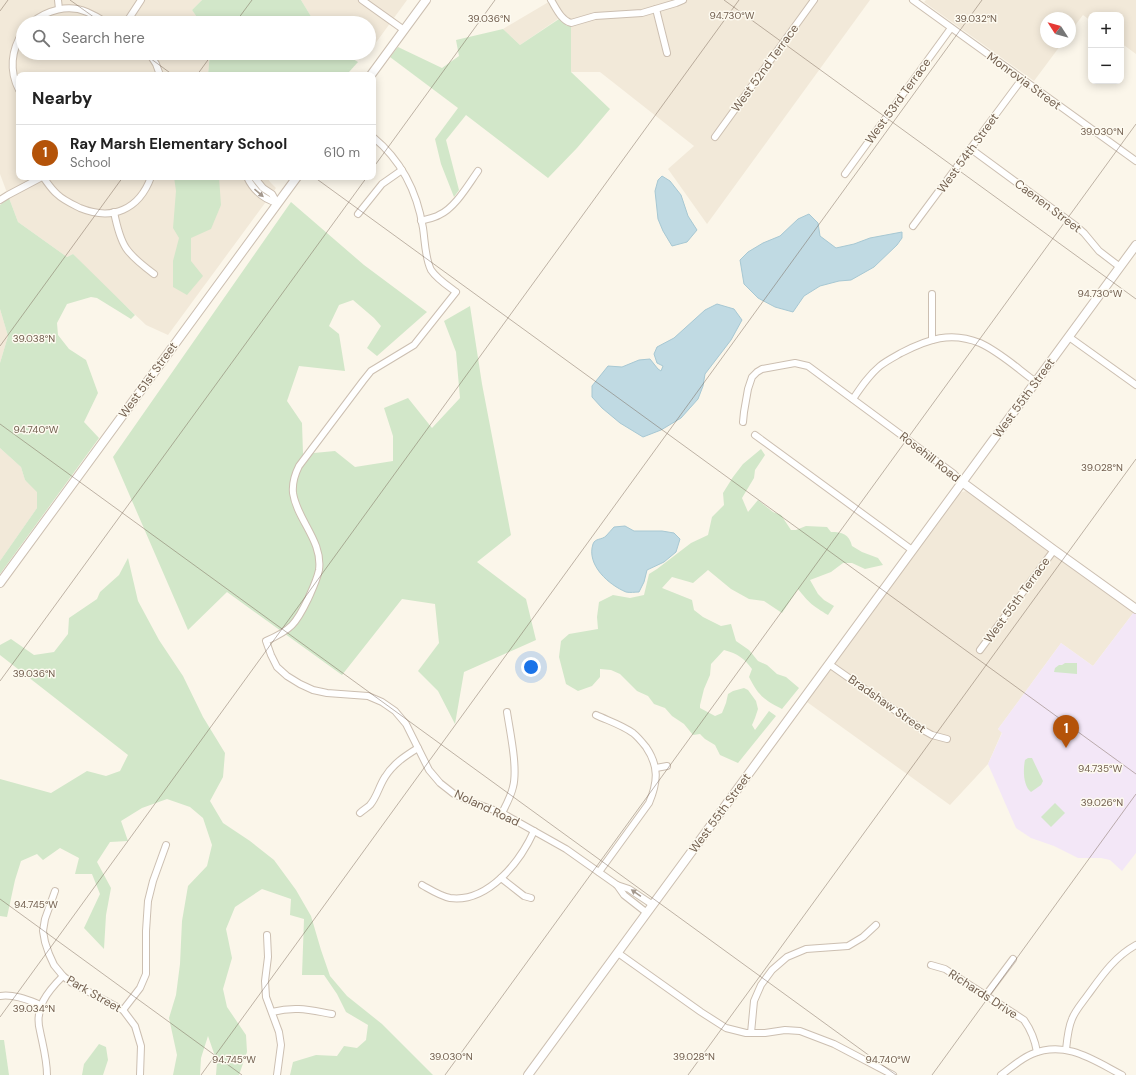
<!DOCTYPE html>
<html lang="en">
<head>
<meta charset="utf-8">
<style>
	:root { --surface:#fff; --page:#f2f2f2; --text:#222; --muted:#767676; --line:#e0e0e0; --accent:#b45309 }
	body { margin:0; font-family:"DM Sans",sans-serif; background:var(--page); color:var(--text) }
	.controls { position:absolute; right:12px; top:12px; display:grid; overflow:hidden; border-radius:8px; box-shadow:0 2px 10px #0003 }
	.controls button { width:36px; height:36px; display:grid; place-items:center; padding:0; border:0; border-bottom:1px solid var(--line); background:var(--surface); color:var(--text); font:20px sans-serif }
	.compass { position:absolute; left:1040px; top:12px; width:36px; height:36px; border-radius:50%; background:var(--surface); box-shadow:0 2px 10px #0003; rotate:306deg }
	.you { position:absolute; left:531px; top:667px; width:14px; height:14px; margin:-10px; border:3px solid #fff; border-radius:50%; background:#1a73e8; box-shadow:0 0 0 6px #1a73e833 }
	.badge { display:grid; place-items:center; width:26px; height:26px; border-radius:50%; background:var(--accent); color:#fff; font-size:13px; font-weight:700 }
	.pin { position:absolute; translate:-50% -33px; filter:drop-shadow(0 1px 2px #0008) }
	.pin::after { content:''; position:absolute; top:21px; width:14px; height:12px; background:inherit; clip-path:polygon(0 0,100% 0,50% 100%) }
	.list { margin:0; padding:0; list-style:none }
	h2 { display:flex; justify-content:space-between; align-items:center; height:52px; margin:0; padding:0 16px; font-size:17px }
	h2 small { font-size:13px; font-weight:400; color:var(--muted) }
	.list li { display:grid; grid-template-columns:26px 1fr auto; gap:12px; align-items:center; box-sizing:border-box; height:56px; padding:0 16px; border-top:1px solid var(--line) }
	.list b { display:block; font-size:15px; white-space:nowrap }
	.list p { margin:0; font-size:13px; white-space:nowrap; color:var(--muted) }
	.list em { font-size:13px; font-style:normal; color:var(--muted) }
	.icon { flex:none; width:22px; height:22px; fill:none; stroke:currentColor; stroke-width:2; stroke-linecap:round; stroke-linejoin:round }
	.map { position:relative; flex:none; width:1136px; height:1075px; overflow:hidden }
	.search { position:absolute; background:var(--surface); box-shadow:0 2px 10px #0003; left:16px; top:16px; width:360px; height:44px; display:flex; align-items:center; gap:10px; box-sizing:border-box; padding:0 14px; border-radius:22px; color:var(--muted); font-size:15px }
	.panel { position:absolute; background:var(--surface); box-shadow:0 2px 10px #0003; left:16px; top:72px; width:360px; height:108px; border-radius:8px }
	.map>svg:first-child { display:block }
	.residential { fill:#f2e9d9 }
	.education { fill:#f3e7f7 }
	.green { fill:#d2e7c9 }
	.water { fill:#c0dae3; stroke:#a7c8d3 }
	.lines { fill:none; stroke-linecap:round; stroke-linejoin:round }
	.minor-casing { stroke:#ccbfb1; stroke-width:8 }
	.tertiary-casing { stroke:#ccbfb1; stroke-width:10 }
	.minor { stroke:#fff; stroke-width:6 }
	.tertiary { stroke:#fff; stroke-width:8 }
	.oneway { fill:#a4988d }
	.ticks { fill:none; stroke:#736050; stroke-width:1; stroke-opacity:0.45 }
	.labels { text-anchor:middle; stroke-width:3; stroke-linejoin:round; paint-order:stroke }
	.street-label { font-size:12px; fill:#736050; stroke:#fdfaf0 }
	.ticks-label { font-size:10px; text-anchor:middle; fill:#736050; stroke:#fdfaf0; stroke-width:3; stroke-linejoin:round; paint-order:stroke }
</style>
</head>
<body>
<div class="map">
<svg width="1136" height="1075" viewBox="0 0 1136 1075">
	<rect width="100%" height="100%" fill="#fbf6ea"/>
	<g class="residential">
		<path d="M 0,0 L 202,0 L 192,10 L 201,23 L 23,23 L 23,53 L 210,53 L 208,75 L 19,75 L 19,177 L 267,177 L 270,182 L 276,188 L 168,335 L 146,325 L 93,275 L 73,254 L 67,257 L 18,222 L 0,174 Z"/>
		<path d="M 301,0 L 407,0 L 369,52 L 369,23 L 315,23 Z"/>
		<path d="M 552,0 L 870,0 L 707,224 L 668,169 L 694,146 L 600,72 L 571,72 L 570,26 L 567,26 L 558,19 L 520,45 L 503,29 Z"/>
		<path d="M 926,0 L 1136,0 L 1136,54 L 1121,43 L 1121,15 L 1091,15 L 1091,21 L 1083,15 L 1070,32 L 1070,18 L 1046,18 L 1046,42 L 1063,42 L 1034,81 L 924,2 Z"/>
		<path d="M 0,309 L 8,336 L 0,363 Z"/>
		<path d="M 0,448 L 21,467 L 25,480 L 37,491 L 37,508 L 0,561 Z"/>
		<path d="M 966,491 L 970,492 L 1134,612 L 1093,666 L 1061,643 L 998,729 L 1002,732 L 988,764 L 950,805 L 807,702 L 958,495 L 962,492 Z"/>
	</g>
	<path class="education" d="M 1134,612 L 1136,614 L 1136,853 L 1122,871 L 1110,860 L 1101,858 L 1078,858 L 1054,846 L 1031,838 L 1016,828 L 988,764 L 1002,733 L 998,729 L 1061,643 L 1093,666 Z"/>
	<g class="green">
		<path d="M 202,0 L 301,0 L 315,23 L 201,23 L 192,10 Z"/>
		<path d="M 559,19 L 567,26 L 571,26 L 571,72 L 610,109 L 577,148 L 548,178 L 466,115 L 446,140 L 459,190 L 454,197 L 441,164 L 435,139 L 458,108 L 390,57 L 398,47 L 442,68 L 459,56 L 456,40 L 503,29 L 520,45 Z"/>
		<path d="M 210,53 L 343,53 L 358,62 L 349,72 L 344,75 L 208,75 Z"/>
		<path d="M 174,177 L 219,177 L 221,205 L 211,229 L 191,238 L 191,261 L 203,276 L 187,295 L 173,287 L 173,261 L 179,238 L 173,228 L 176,191 Z"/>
		<path d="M 9,198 L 18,222 L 67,257 L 73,254 L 135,315 L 131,319 L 97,298 L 91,297 L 67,304 L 57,323 L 58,335 L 69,349 L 86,360 L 98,393 L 84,422 L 99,438 L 0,574 L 0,561 L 37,508 L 37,492 L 25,480 L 21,467 L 0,448 L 0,363 L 8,336 L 0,309 L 0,205 Z"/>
		<path d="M 291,202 L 364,265 L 427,312 L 377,356 L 367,348 L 381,326 L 374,318 L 353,300 L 339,305 L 329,326 L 339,334 L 345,371 L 299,366 L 287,401 L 302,423 L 303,454 L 335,451 L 355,467 L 393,461 L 393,436 L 384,408 L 408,398 L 432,428 L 460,398 L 456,352 L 444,321 L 470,306 L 482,384 L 511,535 L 477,562 L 526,599 L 536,640 L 464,672 L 455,724 L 438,691 L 418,671 L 439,643 L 435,604 L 402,599 L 342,675 L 227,592 L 188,630 L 113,457 Z"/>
		<path d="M 761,449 L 765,455 L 755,470 L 754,478 L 742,498 L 748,512 L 758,500 L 773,512 L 781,515 L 791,530 L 796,530 L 806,526 L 827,527 L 831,532 C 842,532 849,534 852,546 L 862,552 L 878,558 L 883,565 L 865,569 L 852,563 L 843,563 L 831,572 L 810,580 L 818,594 L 824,600 L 834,606 L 828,615 C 813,606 809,603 798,589 L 782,613 L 764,601 L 749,599 L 731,589 L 708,570 L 693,583 L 672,577 L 662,588 L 692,600 L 694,610 L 703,617 L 721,626 L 731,624 L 736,641 L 749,650 L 758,661 L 767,665 L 777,674 L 786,677 L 799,688 L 782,709 C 764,700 758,695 749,677 L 752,669 C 744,658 738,654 724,650 L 711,664 L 710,675 L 704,689 L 700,705 L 700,708 L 715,716 L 722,713 L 726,703 L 728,694 L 733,691 L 744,688 L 748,690 L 756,701 L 758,709 L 755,718 L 752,725 L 755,730 L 769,711 L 776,716 L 738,763 L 720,755 L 715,745 L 705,739 L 700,734 L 693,735 L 684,724 L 672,716 L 665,708 L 654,704 L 648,696 L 637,691 L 620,674 L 611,670 L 600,669 L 600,677 L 592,686 L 578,691 L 566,684 L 559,657 L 561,641 L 569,634 L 598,629 L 597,617 L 599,602 L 613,595 L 630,598 L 644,595 L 649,574 L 657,569 L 691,543 L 708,535 L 712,517 L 724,505 L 723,493 L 733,477 L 743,464 Z"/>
		<path d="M 128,558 L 138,601 L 159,640 L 183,676 L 203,717 L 225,753 L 223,777 L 210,801 L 223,823 L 250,841 L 274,860 L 296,890 L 311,916 L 321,950 L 330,976 L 347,996 L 382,1024 L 433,1075 L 290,1075 L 293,1062 L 316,1055 L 337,1056 L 344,1046 L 357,1048 L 366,1040 L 368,1025 L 346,1012 L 337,994 L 324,975 L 302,975 L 304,919 L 290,915 L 291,899 L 262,889 L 235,907 L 226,929 L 232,958 L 223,989 L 227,1007 L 246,1035 L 247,1052 L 239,1075 L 216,1075 L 217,1062 L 208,1036 L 201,1058 L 200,1075 L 173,1075 L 177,1055 L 169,1018 L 176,995 L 180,964 L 182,921 L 188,886 L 207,866 L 212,845 L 203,818 L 190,807 L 167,799 L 142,808 L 121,821 L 128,841 L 110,842 L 97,862 L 111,888 L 106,915 L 104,949 L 84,928 L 100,894 L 92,874 L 75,874 L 79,858 L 60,848 L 43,860 L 37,854 L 21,861 L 15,880 L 7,917 L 0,916 L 0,779 L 51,793 L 87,771 L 106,776 L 120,771 L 128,755 L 0,655 L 0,645 L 11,639 L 34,655 L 54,652 L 68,634 L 69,618 L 97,599 L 100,592 L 119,575 Z"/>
		<path d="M 1065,663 L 1077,663 L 1077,674 L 1054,672 L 1055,668 L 1059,665 L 1062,665 Z"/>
		<path d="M 1028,758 L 1032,758 L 1043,781 L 1041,785 L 1031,792 C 1023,786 1023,769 1025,760 Z"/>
		<path d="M 1055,803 L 1065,813 L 1051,827 L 1041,817 Z"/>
		<path d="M 0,1040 L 4,1040 L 9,1075 L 0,1075 Z"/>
		<path d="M 99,1044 L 106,1047 L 108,1060 L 103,1075 L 82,1075 L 84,1064 Z"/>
	</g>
	<g class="water">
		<path d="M 662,176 L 670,181 L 681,195 L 688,216 L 697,230 L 687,242 L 672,246 L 663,231 L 658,219 L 655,191 L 658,180 Z"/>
		<path d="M 809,214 L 818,223 L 820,236 L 836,248 L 854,244 L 870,238 L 902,232 L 902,238 L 897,245 L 874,267 L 851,280 L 839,281 L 820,286 L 804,296 L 793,312 L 775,307 L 758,298 L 744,284 L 740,260 L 748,252 L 763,243 L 780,236 L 798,219 Z"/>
		<path d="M 717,304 L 734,309 L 742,320 L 731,340 L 705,374 L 703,386 L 698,399 L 681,418 L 661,430 L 643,437 L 620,423 L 602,408 L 592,397 L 592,386 L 608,366 L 622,367 L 639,360 L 650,359 L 658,369 L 661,371 L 663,366 L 657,363 L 654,354 L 657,347 L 674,338 L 705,310 Z"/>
		<path d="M 625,526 L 634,531 L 662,531 L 674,533 L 680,539 L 676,552 L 664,562 L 647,570 L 644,582 L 639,592 C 635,592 630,593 626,592 C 609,585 586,565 593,544 C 595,538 602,540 606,536 C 609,533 611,530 614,527 Z"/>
	</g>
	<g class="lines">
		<g class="minor-casing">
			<g id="minor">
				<path d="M 58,0 L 59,9"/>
				<path d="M 362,0 L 404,30"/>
				<path d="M 551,0 C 556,8 561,20 571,23 L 595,16 L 642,13 L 676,3 L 683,0"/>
				<path d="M 913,0 L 1136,161"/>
				<path d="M 656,9 L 667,53"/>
				<path d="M 31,23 C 47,10 68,4 87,12 C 94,15 101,19 107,23"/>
				<path d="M 126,23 L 141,0"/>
				<path d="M 149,53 L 156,64 L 160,75"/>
				<path d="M 19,90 C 9,71 11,50 23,32"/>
				<path d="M 373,137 C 402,161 417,191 423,228 C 425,241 425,258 431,270 C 437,279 448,286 456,292 L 414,345 L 371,371 L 363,381 L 299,466 C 295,474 292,483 293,493 C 297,520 323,541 319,570 C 317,580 312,590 308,599 C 296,624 291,630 266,641 L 271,655 L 277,667 L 287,676 L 300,684 L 313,690 L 327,693 L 368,696 L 382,702 L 395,711 L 406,724 L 429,770 L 440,783 L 454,794 L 469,801 L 502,813 L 566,849 L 617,885 L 624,895 L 647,913"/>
				<path d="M 715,137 L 814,0"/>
				<path d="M 971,149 L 1076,226 L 1084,233 L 1099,251 L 1120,267"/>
				<path d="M 845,174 L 951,28"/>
				<path d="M 43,177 C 47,182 51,189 57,194 C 63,200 72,204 80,208 C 112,221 139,210 151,177"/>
				<path d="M 247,177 C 253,190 264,199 277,203"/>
				<path d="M 254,177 L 263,188 L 272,194 L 277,203"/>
				<path d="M 0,200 L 8,195 L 42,177"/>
				<path d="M 114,212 C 121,247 126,253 154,274"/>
				<path d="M 358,214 L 382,184 L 402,170"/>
				<path d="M 421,221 C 427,219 434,218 439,215 C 455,208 468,185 478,171"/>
				<path d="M 913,226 L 1022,79"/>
				<path d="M 932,294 L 932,340"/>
				<path d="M 1069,337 L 1136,385"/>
				<path d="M 853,399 C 861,387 869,375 880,366 C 886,361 894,357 901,353 C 928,339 951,331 980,343 C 1000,352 1018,369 1036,382"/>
				<path d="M 743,422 L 744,412 L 748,389 L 752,377 L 757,372 L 762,369 L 795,363 L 808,366 L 954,474 L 962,482"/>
				<path d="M 755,435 L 912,550"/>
				<path d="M 980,650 L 1054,550"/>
				<path d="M 829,664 L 923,730 L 932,735 L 947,739"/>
				<path d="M 596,715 C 609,721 622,725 633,733 C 638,737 642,742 646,747 C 659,766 658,782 649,803 L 599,872"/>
				<path d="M 656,768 L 667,766"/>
				<path d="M 360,813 C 363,810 367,808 370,805 C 377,797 379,786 385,777 C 393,764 405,756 418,748"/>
				<path d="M 502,813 C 506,805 511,796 513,787 C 518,768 510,732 507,712"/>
				<path d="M 501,878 L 524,896 L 531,898"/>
				<path d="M 422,885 C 431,890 440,896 450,898 C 488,903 520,862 534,831"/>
				<path d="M 617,885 L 629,889 L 653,905"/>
				<path d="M 55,891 L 45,919 L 43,931 L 45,942 L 49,954 L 54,965 L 63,976 L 72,983 L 123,1010 L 135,1026 L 141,1046 L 140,1075"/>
				<path d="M 267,935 L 268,957 L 265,981 L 266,997 L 279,1032 L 281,1045 L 277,1075"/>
				<path d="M 618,953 L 701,1012 L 726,1028 L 746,1033 L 765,1033 L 785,1030 L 800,1031 L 834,1044 L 893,1075"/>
				<path d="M 931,965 L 945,969 L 1024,1020 C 1031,1030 1035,1040 1037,1052"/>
				<path d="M 986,995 L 1013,959"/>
				<path d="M 0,996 C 14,994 28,1000 41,1005"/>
				<path d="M 123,1010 L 140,988 L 146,974 L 146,931 L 148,901 L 153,881 L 166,845"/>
				<path d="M 272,1012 C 296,1006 309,1010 332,1014"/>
				<path d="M 751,1033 L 754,1001 L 761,985 L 772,970 L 787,957 L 806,949 L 848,946 L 863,937 L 876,925"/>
				<path d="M 1066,1050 C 1067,1040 1068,1028 1072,1019 C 1075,1011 1082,1003 1087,996 C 1101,977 1114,957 1136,945"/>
				<path d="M 47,1075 C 47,1060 43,1046 40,1031 C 34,1008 47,992 63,976"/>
				<path d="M 1001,1075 C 1011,1068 1020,1059 1032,1054 C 1066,1040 1093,1060 1122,1075"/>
			</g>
		</g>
		<g class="tertiary-casing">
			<g id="tertiary">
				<path d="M 371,75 L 426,0"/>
				<path d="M 962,482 L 1054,550 L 1136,609"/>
				<path d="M 0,583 L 297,177"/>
				<path d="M 528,1075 L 1136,245"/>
			</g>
		</g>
		<use href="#minor" class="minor"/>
		<use href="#tertiary" class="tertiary"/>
	</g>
	<defs><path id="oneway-solid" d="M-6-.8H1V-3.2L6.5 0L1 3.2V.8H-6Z"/></defs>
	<g class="oneway">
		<use href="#oneway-solid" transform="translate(259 193) rotate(41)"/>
		<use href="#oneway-solid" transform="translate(636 893) rotate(-145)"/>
	</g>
	<path class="ticks" d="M 70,0 L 102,23M 724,0 L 1136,299M 0,11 L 8,0M 235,23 L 252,0M 143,53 L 173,75M 197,75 L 213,53M 373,168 L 495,0M 314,177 L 1136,774M 0,346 L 123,177M 0,424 L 896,1075M 0,681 L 367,177M 0,899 L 242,1075M 0,1017 L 739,0M 201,1075 L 982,0M 445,1075 L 1136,124M 688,1075 L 1136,459M 932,1075 L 1136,794"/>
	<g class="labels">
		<g class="street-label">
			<text transform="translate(765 68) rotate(-54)" y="4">West 52nd Terrace</text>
			<text transform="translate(1024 81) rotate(36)" y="4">Monrovia Street</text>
			<text transform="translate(898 101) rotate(-54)" y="4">West 53rd Terrace</text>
			<text transform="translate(968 153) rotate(-54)" y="4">West 54th Street</text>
			<text transform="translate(1048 206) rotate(37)" y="4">Caenen Street</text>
			<text transform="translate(148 380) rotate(-54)" y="4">West 51st Street</text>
			<text transform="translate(1024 398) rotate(-54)" y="4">West 55th Street</text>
			<text transform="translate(930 457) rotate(38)" y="4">Rosehill Road</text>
			<text transform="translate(1017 600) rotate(-54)" y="4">West 55th Terrace</text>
			<text transform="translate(887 704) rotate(35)" y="4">Bradshaw Street</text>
			<text transform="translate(487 808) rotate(25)" y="4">Noland Road</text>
			<text transform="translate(720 813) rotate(-54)" y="4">West 55th Street</text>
			<text transform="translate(94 994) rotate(30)" y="4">Park Street</text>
			<text transform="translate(983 994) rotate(33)" y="4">Richards Drive</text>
		</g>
	</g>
	<g class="ticks-label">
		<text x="732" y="19">94.730°W</text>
		<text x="489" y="22">39.036°N</text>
		<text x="976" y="22">39.032°N</text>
		<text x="1102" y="135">39.030°N</text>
		<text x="1100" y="297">94.730°W</text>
		<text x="34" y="342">39.038°N</text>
		<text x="36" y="433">94.740°W</text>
		<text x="1102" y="471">39.028°N</text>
		<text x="34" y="677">39.036°N</text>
		<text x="1100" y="772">94.735°W</text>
		<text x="1102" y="806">39.026°N</text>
		<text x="36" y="908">94.745°W</text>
		<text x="34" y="1012">39.034°N</text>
		<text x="451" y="1060">39.030°N</text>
		<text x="694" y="1060">39.028°N</text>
		<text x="234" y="1063">94.745°W</text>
		<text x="888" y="1063">94.740°W</text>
	</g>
</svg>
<div class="controls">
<button>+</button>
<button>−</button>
</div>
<svg class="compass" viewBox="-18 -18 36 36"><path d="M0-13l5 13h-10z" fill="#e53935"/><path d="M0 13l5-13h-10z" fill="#767676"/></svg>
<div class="you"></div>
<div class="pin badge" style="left:1066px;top:748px">1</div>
<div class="search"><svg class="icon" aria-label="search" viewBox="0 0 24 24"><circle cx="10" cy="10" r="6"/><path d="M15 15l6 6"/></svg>Search here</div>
<section class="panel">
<h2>Nearby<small></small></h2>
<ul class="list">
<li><span class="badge">1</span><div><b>Ray Marsh Elementary School</b><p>School</p></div><em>610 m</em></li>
</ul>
</section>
</div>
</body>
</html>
